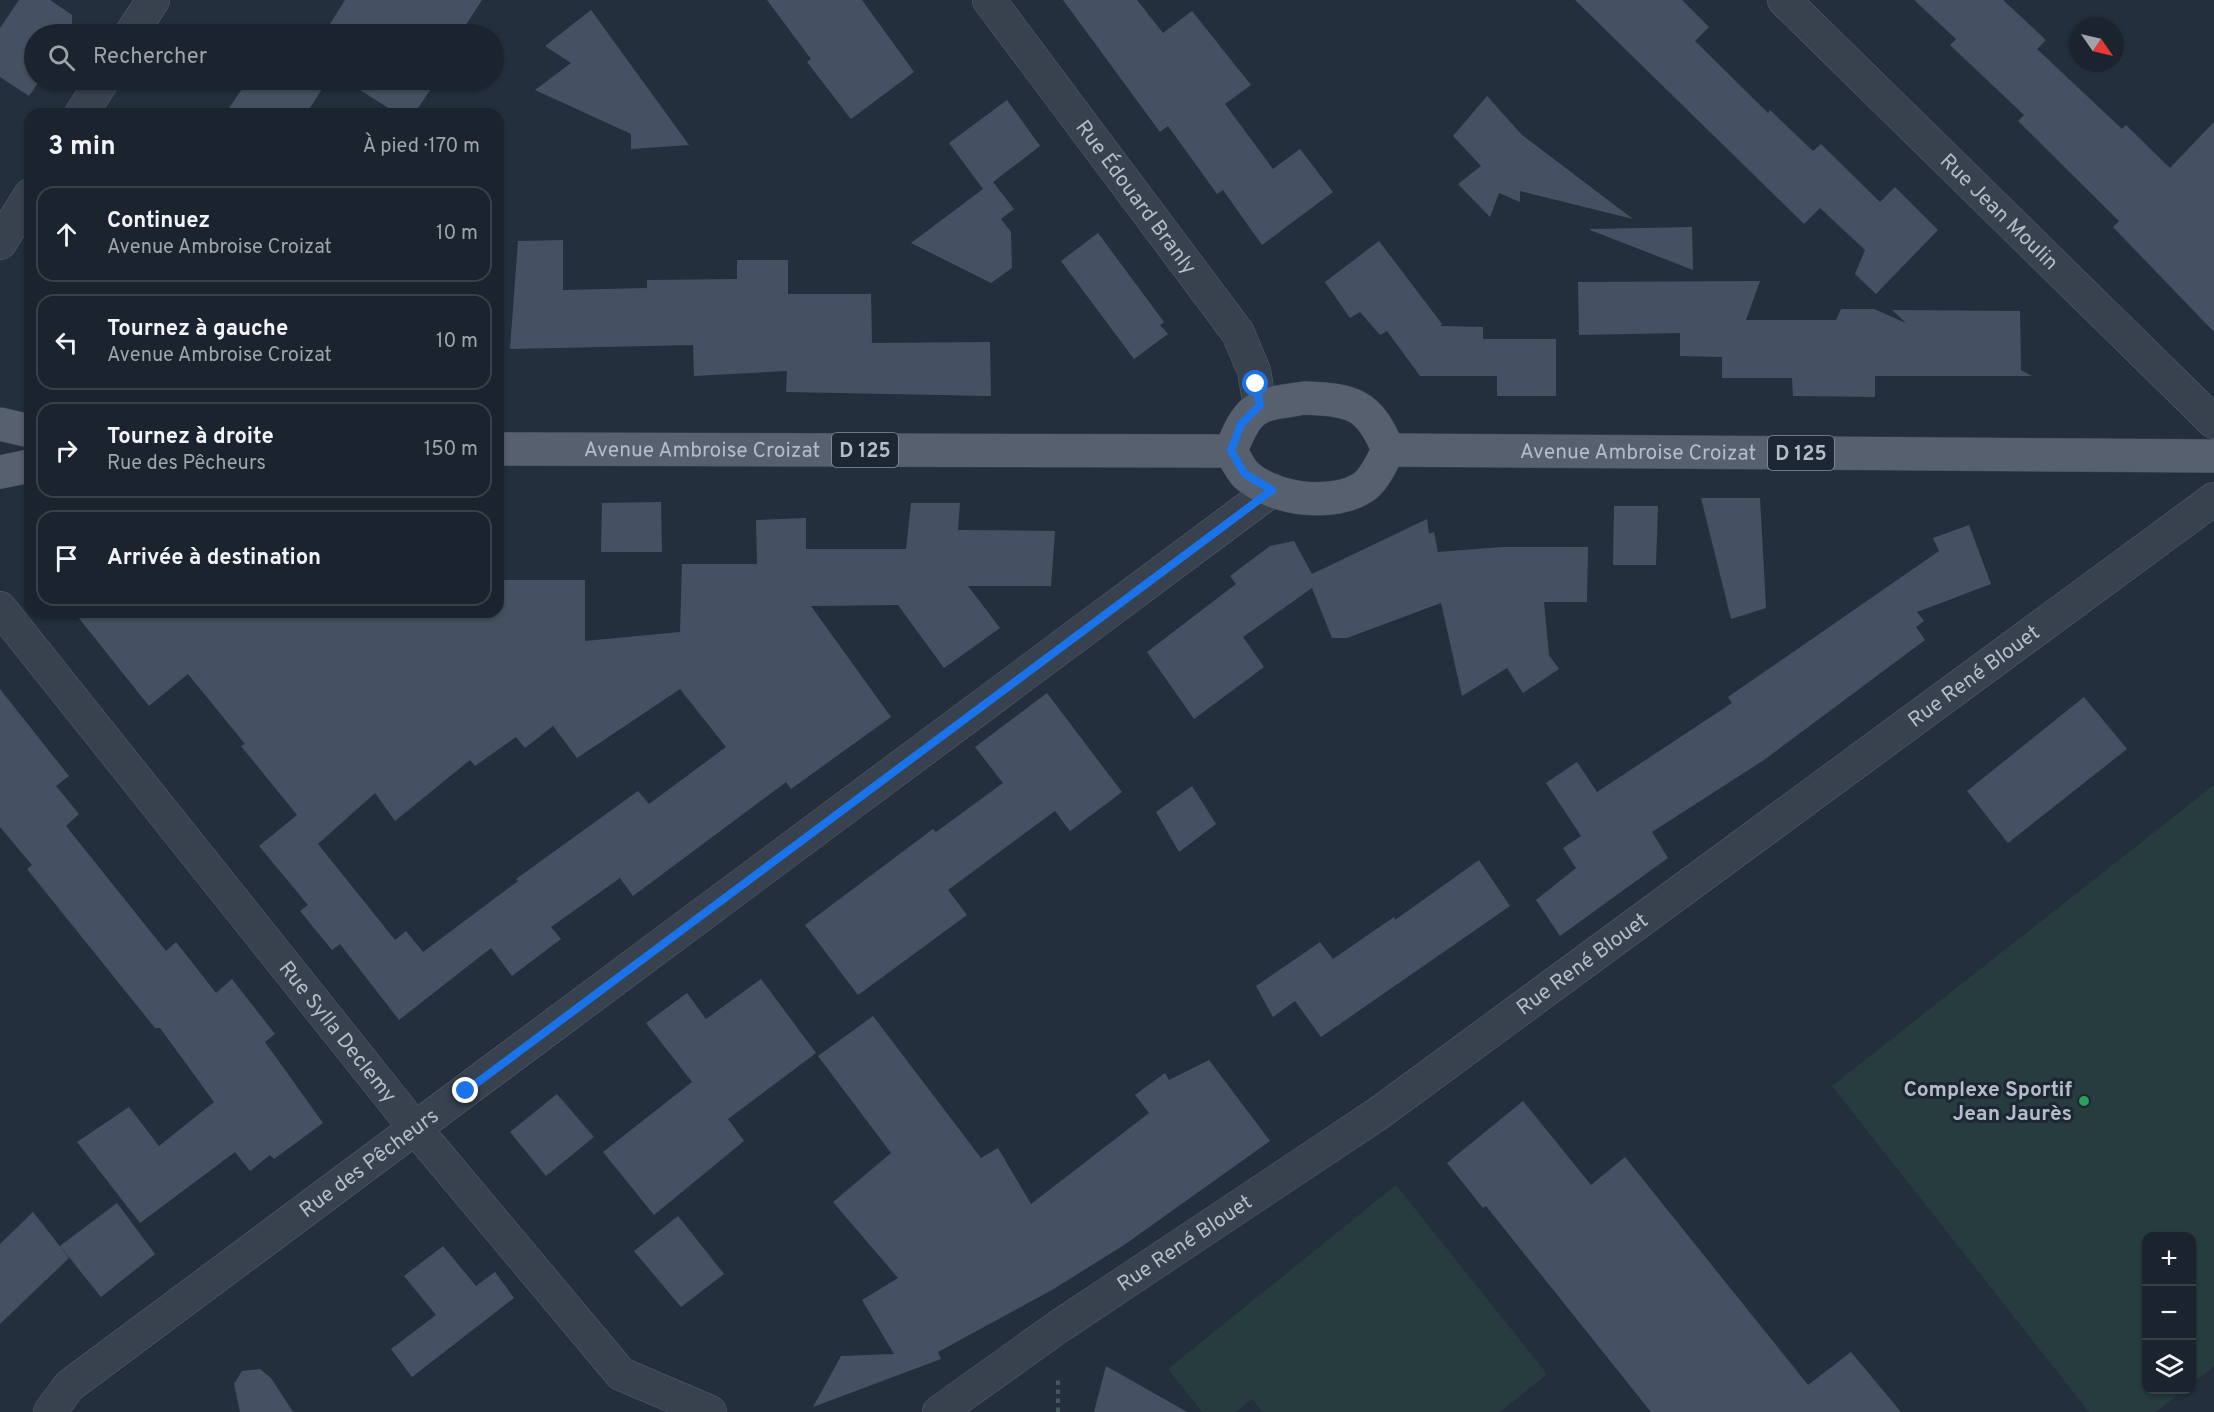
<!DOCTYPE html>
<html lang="fr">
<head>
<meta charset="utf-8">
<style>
	:root { --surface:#1b232e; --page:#282f3a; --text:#f1f3f6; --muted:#a0a4aa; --line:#39404a }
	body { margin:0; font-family:Overpass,sans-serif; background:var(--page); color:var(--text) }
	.controls { position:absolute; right:18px; bottom:18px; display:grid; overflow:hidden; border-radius:12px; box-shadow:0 2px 4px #0004 }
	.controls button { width:54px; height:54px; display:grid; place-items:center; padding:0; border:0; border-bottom:2px solid var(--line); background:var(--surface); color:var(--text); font:30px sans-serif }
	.compass { position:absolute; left:2070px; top:18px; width:54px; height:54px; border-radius:50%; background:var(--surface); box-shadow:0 2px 4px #0004; rotate:124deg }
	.stop { position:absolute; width:18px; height:18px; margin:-14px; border:4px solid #1a73e8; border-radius:50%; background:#fff }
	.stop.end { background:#1a73e8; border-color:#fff; box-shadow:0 2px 6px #0008 }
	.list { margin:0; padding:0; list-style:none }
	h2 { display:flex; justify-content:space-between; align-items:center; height:78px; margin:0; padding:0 24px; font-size:26px }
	h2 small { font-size:20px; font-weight:400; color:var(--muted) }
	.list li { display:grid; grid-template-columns:39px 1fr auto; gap:18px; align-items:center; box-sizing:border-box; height:96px; margin:0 12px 12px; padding:0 12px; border:2px solid var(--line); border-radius:18px }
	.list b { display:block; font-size:22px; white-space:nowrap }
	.list p { margin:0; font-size:20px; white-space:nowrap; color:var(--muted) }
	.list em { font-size:20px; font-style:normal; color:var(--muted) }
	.icon { flex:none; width:33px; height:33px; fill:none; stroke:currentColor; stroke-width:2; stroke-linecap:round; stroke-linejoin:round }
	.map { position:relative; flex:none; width:2214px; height:1412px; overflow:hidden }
	.search { position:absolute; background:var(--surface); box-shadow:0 2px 4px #0004; left:24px; top:24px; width:480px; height:66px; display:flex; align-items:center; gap:15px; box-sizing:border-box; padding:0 21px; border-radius:33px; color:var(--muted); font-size:22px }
	.panel { position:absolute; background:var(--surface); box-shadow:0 2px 4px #0004; left:24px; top:108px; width:480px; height:510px; border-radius:18px }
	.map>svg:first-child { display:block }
	.green { fill:#263c3f }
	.building { fill:#455162; fill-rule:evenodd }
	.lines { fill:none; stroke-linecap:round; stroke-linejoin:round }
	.street-casing { stroke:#565f6c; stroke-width:34 }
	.primary-casing { stroke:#414a57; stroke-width:34 }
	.path { stroke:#44595c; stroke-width:4; stroke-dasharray:4.5 4.5; stroke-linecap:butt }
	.street { stroke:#38414e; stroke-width:33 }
	.primary { stroke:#56606e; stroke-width:33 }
	.route { stroke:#1a73e8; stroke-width:8 }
	.leisure-dot { fill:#2e9e5b; stroke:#1d2633; stroke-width:2 }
	.labels { text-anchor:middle; stroke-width:6; stroke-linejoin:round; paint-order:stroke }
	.shield { fill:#1d2633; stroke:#878f9c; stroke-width:1.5 }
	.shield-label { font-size:20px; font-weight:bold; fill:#b4bcc9 }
	.street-label { font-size:21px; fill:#b4bcc9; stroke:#1d2633 }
	.poi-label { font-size:21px; font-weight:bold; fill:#b4bcc9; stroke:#1d2633; text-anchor:end }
</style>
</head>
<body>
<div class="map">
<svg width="2214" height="1412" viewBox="0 0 2214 1412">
	<rect width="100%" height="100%" fill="#242f3e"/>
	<g class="green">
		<path d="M 2214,785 L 2214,1366 L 2192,1384 L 2192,1236 L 2146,1236 L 2146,1390 L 2184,1390 L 2156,1412 L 2089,1412 L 1832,1086 Z"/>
		<path d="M 1396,1185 L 1547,1374 L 1500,1412 L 1263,1412 L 1252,1399 L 1236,1412 L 1202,1412 L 1168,1369 Z"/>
	</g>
	<g class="building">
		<path d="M 19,0 L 50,0 L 72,15 L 72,29 L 69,34 L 34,34 L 34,80 L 40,80 L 29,96 L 0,77 L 0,28 Z"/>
		<path d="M 345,0 L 482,0 L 460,34 L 346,34 L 330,24 Z"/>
		<path d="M 767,0 L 862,0 L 914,72 L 851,119 L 807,62 L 811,59 Z"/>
		<path d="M 1063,0 L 1137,0 L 1163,33 L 1192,11 L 1251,85 L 1225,104 L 1273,169 L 1300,149 L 1333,192 L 1262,245 L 1223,190 L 1217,194 L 1168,126 L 1160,132 Z"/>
		<path d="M 1575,0 L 1682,0 L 1709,27 L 1695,41 L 1768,113 L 1770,110 L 1813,151 L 1821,144 L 1880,202 L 1895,187 L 1938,230 L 1876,294 L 1855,274 L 1865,250 L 1820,208 L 1804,224 Z"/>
		<path d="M 1914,0 L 2003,0 L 2046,40 L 2037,49 L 2122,129 L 2126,125 L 2170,168 L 2214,122 L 2214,332 L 2113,227 L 2119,221 L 2018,121 L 2024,115 L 1950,45 L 1956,39 Z"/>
		<path d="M 591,10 L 689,145 L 631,149 L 631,134 L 535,90 L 571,63 L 545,46 Z"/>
		<path d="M 248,80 L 328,80 L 306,114 L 225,114 Z"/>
		<path d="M 344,80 L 437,80 L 414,114 L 398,114 Z"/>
		<path d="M 1487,96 L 1522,135 L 1633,219 L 1520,191 L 1520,202 L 1499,193 L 1490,217 L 1458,184 L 1481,166 L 1453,136 Z"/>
		<path d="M 1007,100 L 1040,146 L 993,182 L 1014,209 L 1001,219 L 1011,232 L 1012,268 L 991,283 L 911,243 L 983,189 L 949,143 Z"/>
		<path d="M 1692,227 L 1693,270 L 1590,230 L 1590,229 Z"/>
		<path d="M 1098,233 L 1164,322 L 1160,325 L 1168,334 L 1134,359 L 1061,261 Z"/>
		<path d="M 563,240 L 563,290 L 647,288 L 647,280 L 737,279 L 737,260 L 788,260 L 788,294 L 871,294 L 872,343 L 990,342 L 991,396 L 786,392 L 787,371 L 694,376 L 693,345 L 510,349 L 518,241 Z"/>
		<path d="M 1379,241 L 1442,324 L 1440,326 L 1483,327 L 1483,339 L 1556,339 L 1556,396 L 1497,396 L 1497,376 L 1420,376 L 1387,331 L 1380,335 L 1360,312 L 1350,318 L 1325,282 Z"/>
		<path d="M 1760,281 L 1746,320 L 1836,320 L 1841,309 L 1874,309 L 1906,323 L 1892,310 L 2020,311 L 2021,370 L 2032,376 L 1875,376 L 1875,397 L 1793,396 L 1792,378 L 1722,378 L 1722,357 L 1680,356 L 1680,333 L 1579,335 L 1578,282 Z"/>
		<path d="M 1701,498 L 1760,498 L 1766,608 L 1731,619 Z"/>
		<path d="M 661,502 L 662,552 L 601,552 L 602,503 Z"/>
		<path d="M 911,503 L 960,503 L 958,530 L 1055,531 L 1051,586 L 968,586 L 1000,628 L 944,668 L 898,605 L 811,606 L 891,717 L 791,789 L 786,782 L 633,896 L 620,878 L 551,927 L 561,939 L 512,976 L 491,948 L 399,1020 L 340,944 L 332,950 L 300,911 L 308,905 L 259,846 L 297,815 L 241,746 L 245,744 L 188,674 L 149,706 L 74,612 L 498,612 L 498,580 L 585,580 L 585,641 L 680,632 L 682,564 L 757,564 L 756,520 L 806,518 L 806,549 L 906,549 ZM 680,689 L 726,747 L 649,804 L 638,791 L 516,879 L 518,881 L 423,952 L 406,931 L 395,940 L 318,844 L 375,793 L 395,821 L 470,760 L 475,766 L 516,737 L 525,748 L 553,726 L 577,758 Z"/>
		<path d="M 1614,506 L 1658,506 L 1656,565 L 1613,565 Z"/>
		<path d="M 1427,519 L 1429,534 L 1434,532 L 1438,552 L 1502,547 L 1588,547 L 1587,602 L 1544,602 L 1549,655 L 1559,669 L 1523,693 L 1507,668 L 1462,696 L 1441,603 L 1347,638 L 1332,638 L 1312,588 L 1243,637 L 1264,667 L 1194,719 L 1147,652 L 1236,584 L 1230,576 L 1270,546 L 1294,541 L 1312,574 Z"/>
		<path d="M 1969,525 L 1991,584 L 1917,612 L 1924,621 L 1916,627 L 1925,640 L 1764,760 L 1652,832 L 1668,858 L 1560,936 L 1536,900 L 1576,868 L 1563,848 L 1581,836 L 1546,783 L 1577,762 L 1597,792 L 1732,703 L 1728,697 L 1939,551 L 1933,538 Z"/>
		<path d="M 0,689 L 69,776 L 56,786 L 79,814 L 66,826 L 166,951 L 176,942 L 216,993 L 232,979 L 275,1034 L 265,1042 L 323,1123 L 274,1159 L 270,1155 L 250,1171 L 235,1152 L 140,1223 L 77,1142 L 129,1107 L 159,1146 L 214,1102 L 160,1028 L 155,1028 L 27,869 L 32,865 L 0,827 Z"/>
		<path d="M 1047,693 L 1122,792 L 1070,831 L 1055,811 L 948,890 L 967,915 L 858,995 L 805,925 L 933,829 L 936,832 L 1003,783 L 975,747 Z"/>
		<path d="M 2084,697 L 2127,749 L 2008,843 L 1967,791 Z"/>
		<path d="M 1192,786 L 1216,824 L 1179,852 L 1156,812 Z"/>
		<path d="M 1479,860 L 1510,906 L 1321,1037 L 1295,1001 L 1273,1017 L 1256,986 L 1320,942 L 1333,959 L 1394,917 L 1395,920 Z"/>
		<path d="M 761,979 L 816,1053 L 728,1119 L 744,1141 L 654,1215 L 603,1152 L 692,1082 L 646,1023 L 687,993 L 706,1019 Z"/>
		<path d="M 873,1016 L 981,1158 L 998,1148 L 1031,1204 L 1149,1113 L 1135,1095 L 1165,1073 L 1169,1080 L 1209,1060 L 1270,1141 L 1124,1245 L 1052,1290 L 938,1352 L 941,1359 L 813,1407 L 841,1356 L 894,1354 L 862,1300 L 898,1278 L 833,1202 L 891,1153 L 818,1056 Z"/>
		<path d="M 557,1094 L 594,1137 L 546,1176 L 510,1132 Z"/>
		<path d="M 1523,1101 L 1591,1185 L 1625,1157 L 1808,1385 L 1851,1352 L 1901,1412 L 1651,1412 L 1486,1206 L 1483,1208 L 1447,1163 Z"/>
		<path d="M 117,1203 L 155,1254 L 101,1297 L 60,1246 Z"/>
		<path d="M 33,1212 L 69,1258 L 0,1324 L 0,1244 Z"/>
		<path d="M 678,1216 L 724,1274 L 681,1307 L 634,1251 Z"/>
		<path d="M 443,1246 L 476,1286 L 495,1272 L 514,1298 L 412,1377 L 391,1349 L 436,1315 L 404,1276 Z"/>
		<path d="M 1106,1366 L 1187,1412 L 1094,1412 Z"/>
		<path d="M 260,1369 L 271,1378 L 293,1412 L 240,1412 L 234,1384 L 242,1371 Z"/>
	</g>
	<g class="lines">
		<g class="street-casing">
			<g id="street">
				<path id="s1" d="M 989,0 L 1238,333 L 1254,371 L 1260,405"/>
				<path id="s2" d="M 1784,0 L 2214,422"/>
				<path d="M 131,34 L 153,0"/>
				<path d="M 81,114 L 103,80"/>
				<path d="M 0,243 L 30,195"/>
				<path id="s3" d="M 0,608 L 415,1128 L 621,1374 L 710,1412"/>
				<path id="s4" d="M 50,1412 L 69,1386 L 1272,490"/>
				<path id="s5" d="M 939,1412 L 1058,1327 L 1379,1113 L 2214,499"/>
			</g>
		</g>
		<g class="primary-casing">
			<g id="primary">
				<path d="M 1305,398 C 1352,400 1369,403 1388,450 C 1382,462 1376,477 1365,486 C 1335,508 1273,500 1246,475 C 1240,469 1235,458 1231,451 C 1249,403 1258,405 1305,398 Z"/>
				<path d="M 0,424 L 30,431"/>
				<path id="s6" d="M 498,449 L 1231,451"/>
				<path id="s7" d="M 1388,450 L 2214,456"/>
				<path d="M 0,472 L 30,466"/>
			</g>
		</g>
		<path class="path" d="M 1058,1412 L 1058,1377"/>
		<use href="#street" class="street"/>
		<use href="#primary" class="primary"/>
	</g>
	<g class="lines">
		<path class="route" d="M 466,1091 L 1272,490 L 1245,474 L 1231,451 L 1241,424 L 1260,405 L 1256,384"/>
	</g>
	<circle class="leisure-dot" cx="2084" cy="1101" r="6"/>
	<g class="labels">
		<g class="shield">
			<rect x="832" y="433" width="66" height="34" rx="4.5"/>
			<rect x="1768" y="436" width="66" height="34" rx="4.5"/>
		</g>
		<g class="shield-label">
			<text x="865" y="457">D 125</text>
			<text x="1801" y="460">D 125</text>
		</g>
		<g class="street-label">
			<text dy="7" stroke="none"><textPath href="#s1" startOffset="246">Rue Édouard Branly</textPath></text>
			<text dy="7" stroke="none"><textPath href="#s2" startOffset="302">Rue Jean Moulin</textPath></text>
			<text dy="7" stroke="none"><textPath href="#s6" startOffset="204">Avenue Ambroise Croizat</textPath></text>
			<text dy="7" stroke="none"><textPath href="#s7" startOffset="250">Avenue Ambroise Croizat</textPath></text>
			<text dy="7" stroke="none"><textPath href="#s5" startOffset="1270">Rue René Blouet</textPath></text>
			<text dy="7" stroke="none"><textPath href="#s5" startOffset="784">Rue René Blouet</textPath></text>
			<text dy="7" stroke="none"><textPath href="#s3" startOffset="542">Rue Sylla Declemy</textPath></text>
			<text dy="7" stroke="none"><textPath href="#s4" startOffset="406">Rue des Pêcheurs</textPath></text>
			<text dy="7" stroke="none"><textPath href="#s5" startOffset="298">Rue René Blouet</textPath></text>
		</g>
		<g class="poi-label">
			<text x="2072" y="1096">Complexe Sportif<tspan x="2072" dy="24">Jean Jaurès</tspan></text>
		</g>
	</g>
</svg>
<div class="controls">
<button>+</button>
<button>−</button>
<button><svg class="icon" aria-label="layers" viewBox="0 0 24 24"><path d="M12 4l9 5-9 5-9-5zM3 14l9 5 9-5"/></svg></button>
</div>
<svg class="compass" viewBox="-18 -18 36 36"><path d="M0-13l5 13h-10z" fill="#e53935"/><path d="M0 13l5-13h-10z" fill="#a0a4aa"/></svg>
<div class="stop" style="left:1256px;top:384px"></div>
<div class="stop end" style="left:466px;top:1091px"></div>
<div class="search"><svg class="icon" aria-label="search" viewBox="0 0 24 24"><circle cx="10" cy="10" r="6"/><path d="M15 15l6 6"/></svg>Rechercher</div>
<section class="panel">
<h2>3 min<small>À pied · 170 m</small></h2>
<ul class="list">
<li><svg class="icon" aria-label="ahead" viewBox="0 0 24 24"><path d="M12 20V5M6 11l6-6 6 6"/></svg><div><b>Continuez</b><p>Avenue Ambroise Croizat</p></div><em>10 m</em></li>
<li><svg class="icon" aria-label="left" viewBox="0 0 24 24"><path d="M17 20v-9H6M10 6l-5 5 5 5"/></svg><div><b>Tournez à gauche</b><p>Avenue Ambroise Croizat</p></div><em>10 m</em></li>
<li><svg class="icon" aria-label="right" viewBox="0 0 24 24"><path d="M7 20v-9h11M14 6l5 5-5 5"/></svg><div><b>Tournez à droite</b><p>Rue des Pêcheurs</p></div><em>150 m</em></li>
<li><svg class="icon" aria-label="arrive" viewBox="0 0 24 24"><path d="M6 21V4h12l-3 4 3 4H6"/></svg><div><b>Arrivée à destination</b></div></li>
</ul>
</section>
</div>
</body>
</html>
